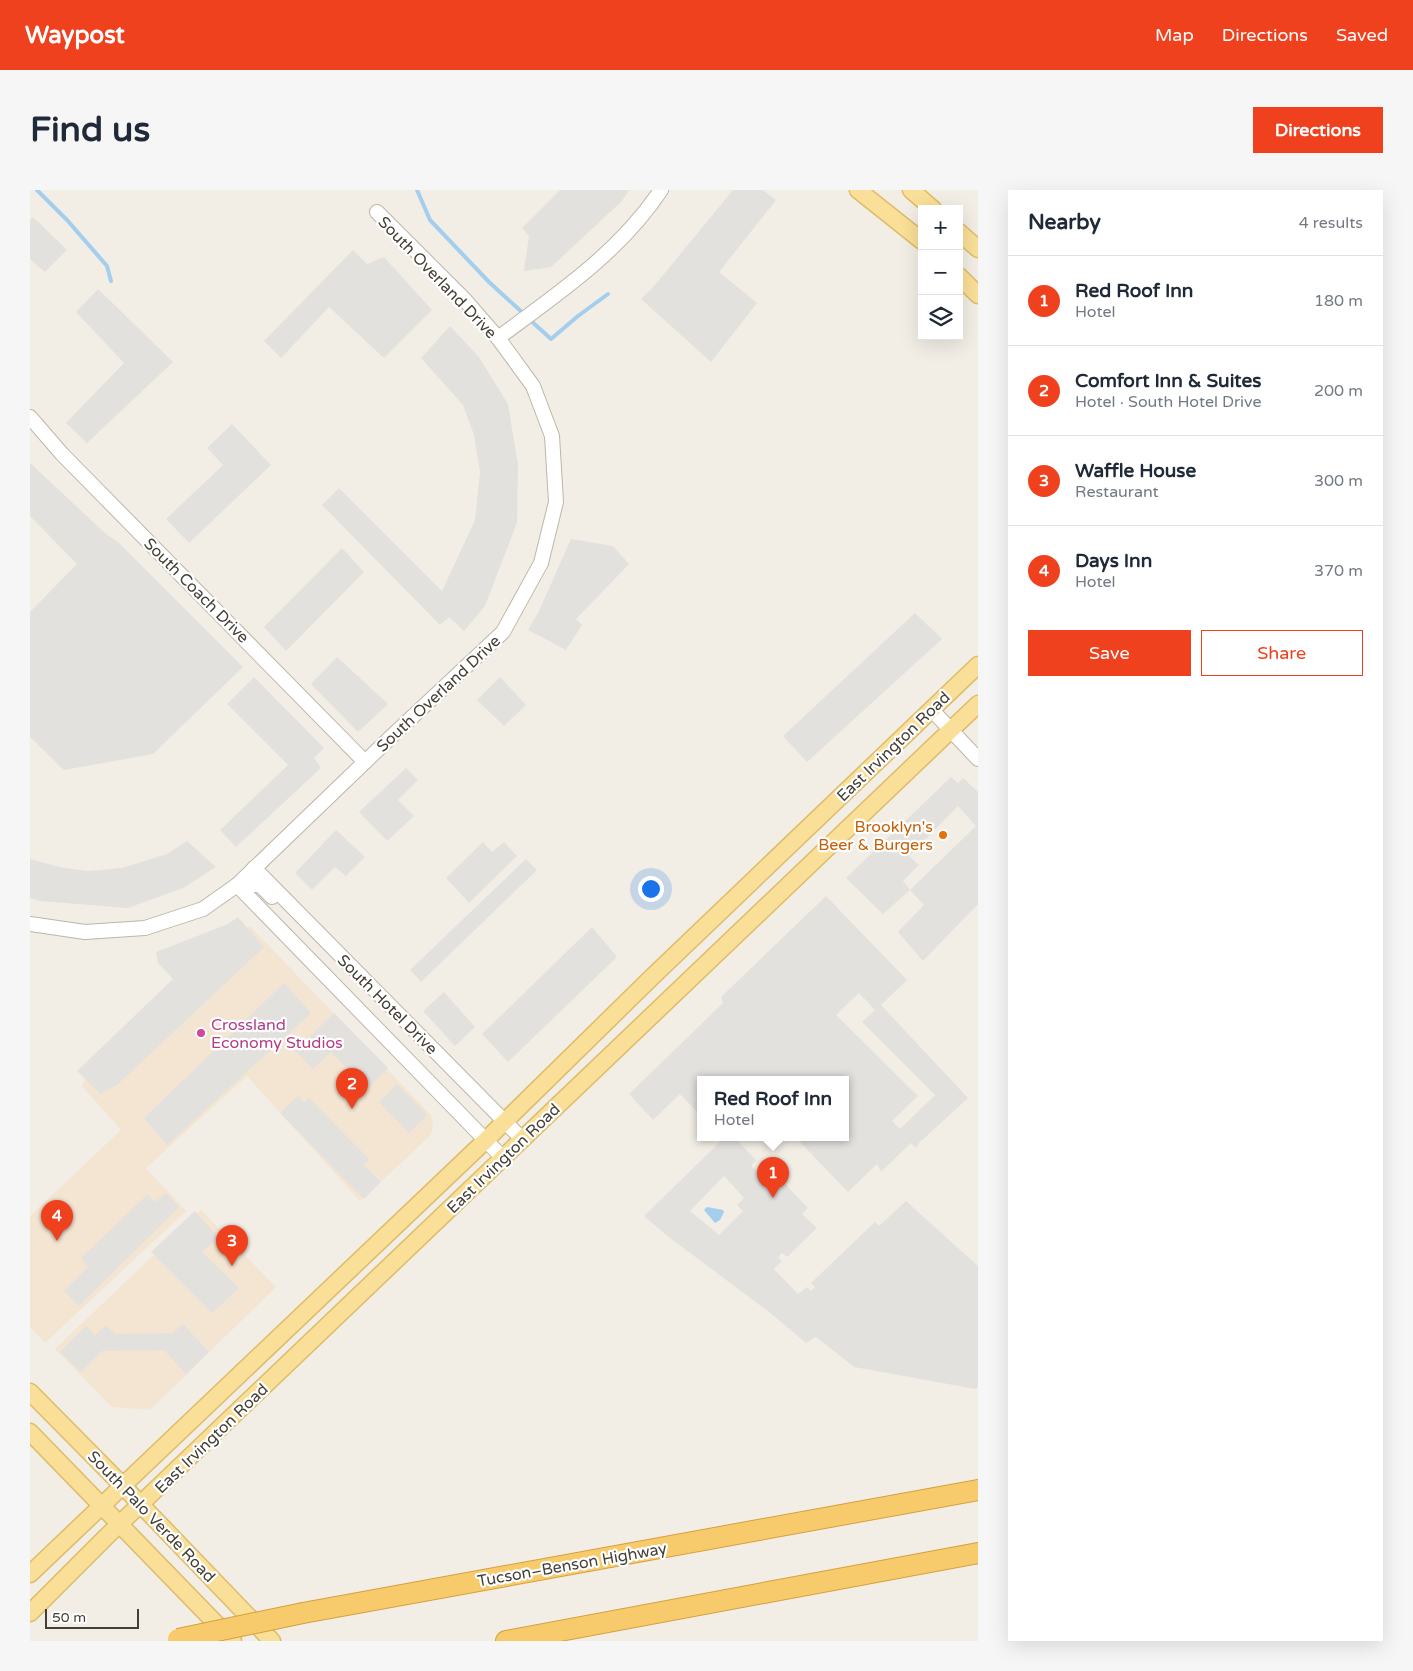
<!DOCTYPE html>
<html lang="en">
<head>
<meta charset="utf-8">
<style>
	:root { --surface:#fff; --page:#f6f6f7; --text:#1f2937; --muted:#747a83; --line:#e0e1e3; --accent:#f0411f }
	body { margin:0; font-family:"Varela Round",sans-serif; background:var(--page); color:var(--text) }
	.controls { position:absolute; right:15px; top:15px; display:grid; overflow:hidden; border-radius:0px; box-shadow:0 5px 20px #0002 }
	.controls button { width:45px; height:45px; display:grid; place-items:center; padding:0; border:0; border-bottom:1px solid var(--line); background:var(--surface); color:var(--text); font:25px sans-serif }
	.scale { position:absolute; left:15px; bottom:12px; width:94px; box-sizing:border-box; padding-left:5px; border:2px solid #443f35; border-top:0; font-size:14px; line-height:18px; white-space:nowrap; color:#443f35; -webkit-text-stroke:4px #fff; paint-order:stroke }
	.you { position:absolute; left:620px; top:698px; width:18px; height:18px; margin:-12px; border:4px solid #fff; border-radius:50%; background:#1a73e8; box-shadow:0 0 0 8px #1a73e833 }
	.badge { display:grid; place-items:center; width:32px; height:32px; border-radius:50%; background:var(--accent); color:#fff; font-size:16px; font-weight:700 }
	.pin { position:absolute; translate:-50% -41px; filter:drop-shadow(0 1px 2px #0008) }
	.pin::after { content:''; position:absolute; top:26px; width:18px; height:15px; background:inherit; clip-path:polygon(0 0,100% 0,50% 100%) }
	.popup { position:absolute; left:667px; top:886px; width:152px; height:65px; box-sizing:border-box; display:grid; place-content:center; border-radius:0px; background:var(--surface); filter:drop-shadow(0 1px 4px #0005); font-size:16px; white-space:nowrap; color:var(--muted) }
	.popup b { font-size:19px; color:var(--text) }
	.popup::after { content:''; position:absolute; left:50%; top:100%; margin-left:-10px; border:10px solid transparent; border-top-color:var(--surface) }
	.list { margin:0; padding:0; list-style:none }
	h2 { display:flex; justify-content:space-between; align-items:center; height:65px; margin:0; padding:0 20px; font-size:21px }
	h2 small { font-size:16px; font-weight:400; color:var(--muted) }
	.list li { display:grid; grid-template-columns:32px 1fr auto; gap:15px; align-items:center; box-sizing:border-box; height:90px; padding:0 20px; border-top:1px solid var(--line) }
	.list b { display:block; font-size:19px; white-space:nowrap }
	.list p { margin:0; font-size:16px; white-space:nowrap; color:var(--muted) }
	.list em { font-size:16px; font-style:normal; color:var(--muted) }
	.actions { display:flex; gap:10px; padding:15px 20px }
	.actions a { flex:1; padding:11px 0; border:1px solid var(--accent); border-radius:0px; text-align:center; font-size:18px; color:var(--accent) }
	.actions .main { background:var(--accent); color:#fff }
	.icon { flex:none; width:28px; height:28px; fill:none; stroke:currentColor; stroke-width:2; stroke-linecap:round; stroke-linejoin:round }
	.map { position:relative; flex:none; width:948px; height:1451px; overflow:hidden; border-radius:0px }
	header { display:flex; align-items:center; gap:30px; box-sizing:border-box; height:70px; padding:0 25px; background:var(--accent); color:#fff }
	header strong { font-size:24px }
	nav { display:flex; gap:28px; margin-inline-start:auto; font-size:18px }
	.intro { display:flex; align-items:center; justify-content:space-between; box-sizing:border-box; height:120px; padding:0 30px }
	h1 { margin:0; font-size:35px }
	.button { padding:12px 22px; border-radius:0px; background:var(--accent); color:#fff; font-size:18px; font-weight:700 }
	main { display:flex; gap:30px; padding:0 30px }
	aside { flex:1; background:var(--surface); border-radius:0px; box-shadow:0 5px 20px #0002 }
	.map>svg:first-child { display:block }
	.commercial { fill:#f3e5d1 }
	.parking { fill:#e3e1de; fill-rule:evenodd }
	.water { fill:#a4ceed }
	.lines { fill:none; stroke-linecap:round; stroke-linejoin:round }
	.stream { stroke:#a4ceed; stroke-width:4 }
	.minor-casing { stroke:#bdb6a9; stroke-width:16 }
	.major-casing { stroke:#debc68; stroke-width:19 }
	.highway-casing { stroke:#d69f3c; stroke-width:22 }
	.minor { stroke:#fff; stroke-width:14 }
	.major { stroke:#f9df97; stroke-width:16 }
	.highway { stroke:#f7cb6c; stroke-width:20 }
	.highway-bridge-casing { stroke:#d69f3c; stroke-width:22; stroke-linecap:butt }
	.highway-bridge { stroke:#f7cb6c; stroke-width:20 }
	.food-dot { fill:#e8710a; stroke:#fff; stroke-width:2 }
	.hotel-dot { fill:#d1479c; stroke:#fff; stroke-width:2 }
	.labels { text-anchor:middle; stroke-width:4.5; stroke-linejoin:round; paint-order:stroke }
	.street-label { font-size:16px; fill:#443f35; stroke:#fff }
	.food-label { font-size:16px; fill:#c56008; stroke:#fff; text-anchor:end }
	.hotel-label { font-size:16px; fill:#b23c85; stroke:#fff; text-anchor:start }
</style>
</head>
<body>
<header>
<strong>Waypost</strong>
<nav><a>Map</a><a>Directions</a><a>Saved</a></nav>
</header>
<div class="intro"><h1>Find us</h1><a class="button">Directions</a></div>
<main>
<div class="map">
<svg width="948" height="1451" viewBox="0 0 948 1451">
	<rect width="100%" height="100%" fill="#f2eee6"/>
	<g class="commercial">
		<path d="M 212,737 L 221,737 L 401,925 L 403,934 L 401,945 L 330,1011 L 217,886 L 116,978 L 156,1021 L 15,1153 L 0,1137 L 0,1026 L 91,940 L 52,896 L 61,879 Z"/>
		<path d="M 171,1020 L 246,1097 L 120,1220 L 82,1217 L 25,1159 Z"/>
	</g>
	<g class="parking">
		<path d="M 530,0 L 599,0 L 592,11 L 521,77 L 494,81 L 499,46 L 492,38 Z"/>
		<path d="M 703,0 L 733,0 L 746,10 L 689,82 L 727,113 L 681,172 L 611,109 L 624,96 Z"/>
		<path d="M 3,27 L 37,60 L 15,82 L 0,69 L 0,30 Z"/>
		<path d="M 323,60 L 337,74 L 354,67 L 402,120 L 354,168 L 299,117 L 251,168 L 234,151 Z"/>
		<path d="M 68,99 L 143,172 L 57,253 L 36,233 L 94,173 L 46,122 Z"/>
		<path d="M 420,136 L 449,167 L 478,214 L 488,275 L 487,333 L 455,416 L 434,441 L 419,427 L 410,435 L 292,315 L 309,298 L 412,401 L 445,330 L 450,282 L 444,245 L 433,215 L 391,168 Z"/>
		<path d="M 202,234 L 241,275 L 159,353 L 136,329 L 193,275 L 177,258 Z"/>
		<path d="M 0,273 L 76,344 L 88,352 L 213,477 L 123,564 L 34,580 L 0,547 L 0,422 L 47,374 L 0,326 Z"/>
		<path d="M 541,349 L 583,356 L 599,374 L 546,429 L 552,435 L 536,460 L 498,440 L 509,421 Z"/>
		<path d="M 312,358 L 334,382 L 256,461 L 234,437 Z"/>
		<path d="M 885,423 L 912,449 L 777,572 L 753,546 Z"/>
		<path d="M 307,467 L 358,514 L 328,542 L 281,494 Z"/>
		<path d="M 224,487 L 294,558 L 284,568 L 291,578 L 206,657 L 190,640 L 258,575 L 197,514 Z"/>
		<path d="M 470,487 L 496,515 L 474,536 L 447,510 Z"/>
		<path d="M 376,578 L 388,590 L 368,610 L 384,626 L 357,651 L 329,622 Z"/>
		<path d="M 921,587 L 928,593 L 933,588 L 948,602 L 948,716 L 947,715 L 893,771 L 868,742 L 894,715 L 880,700 L 853,724 L 816,688 ZM 928,616 L 946,636 L 880,700 L 873,691 L 889,675 L 879,666 Z"/>
		<path d="M 306,640 L 335,667 L 316,686 L 305,677 L 282,700 L 265,683 Z"/>
		<path d="M 157,651 L 186,677 L 153,698 L 98,718 L 10,711 L 0,708 L 0,669 L 33,678 L 59,681 L 92,678 L 137,664 Z"/>
		<path d="M 453,652 L 462,662 L 474,652 L 487,666 L 439,713 L 416,688 Z"/>
		<path d="M 496,669 L 507,680 L 391,792 L 380,780 Z"/>
		<path d="M 796,706 L 877,790 L 851,815 L 938,908 L 889,953 L 886,958 L 881,953 L 851,982 L 847,974 L 818,1002 L 765,947 L 816,947 L 816,889 L 670,889 L 670,925 L 650,904 L 623,930 L 599,904 L 693,813 L 691,807 ZM 829,803 L 845,820 L 832,832 L 905,905 L 870,939 L 862,931 L 888,906 L 806,825 Z"/>
		<path d="M 208,727 L 234,757 L 87,895 L 70,904 L 47,881 L 143,789 L 128,773 L 126,762 L 198,734 Z"/>
		<path d="M 562,737 L 587,767 L 478,872 L 452,844 Z"/>
		<path d="M 254,793 L 281,823 L 137,955 L 114,928 Z"/>
		<path d="M 414,802 L 445,837 L 425,856 L 393,821 Z"/>
		<path d="M 304,823 L 358,878 L 337,899 L 301,862 L 283,879 L 265,861 Z"/>
		<path d="M 367,894 L 397,925 L 379,943 L 349,912 Z"/>
		<path d="M 268,906 L 274,912 L 279,908 L 339,969 L 334,975 L 351,992 L 334,1009 L 250,923 Z"/>
		<path d="M 692,947 L 708,947 L 706,949 L 726,970 L 721,976 L 735,988 L 743,981 L 778,1018 L 772,1024 L 787,1038 L 757,1067 L 752,1063 L 748,1067 L 752,1071 L 744,1079 L 768,1104 L 777,1097 L 781,1101 L 785,1097 L 781,1093 L 845,1032 L 849,1036 L 876,1011 L 948,1076 L 948,1197 L 945,1199 L 824,1177 L 786,1147 L 776,1153 L 739,1122 L 636,1045 L 614,1026 L 693,949 ZM 694,986 L 714,1008 L 707,1015 L 713,1021 L 689,1045 L 660,1021 Z"/>
		<path d="M 136,1003 L 149,1017 L 49,1116 L 34,1101 L 58,1077 L 51,1068 L 117,1005 L 125,1012 Z"/>
		<path d="M 165,1021 L 189,1048 L 172,1062 L 209,1098 L 182,1123 L 121,1062 Z"/>
		<path d="M 153,1134 L 179,1162 L 156,1184 L 134,1160 L 72,1161 L 51,1182 L 30,1162 L 56,1136 L 65,1145 L 76,1135 L 85,1144 L 143,1143 Z"/>
	</g>
	<path class="water" d="M 677,1017 L 693,1020 L 694,1022 L 690,1030 L 685,1033 L 674,1020 Z"/>
	<g class="lines">
		<g class="stream">
			<path d="M 7,0 L 37,30 L 77,76 L 81,91"/>
			<path d="M 387,0 L 400,30 L 459,92 L 494,124"/>
			<path d="M 499,129 L 521,149 L 548,126 L 578,104"/>
		</g>
		<g class="minor-casing">
			<g id="minor">
				<path d="M 468,148 C 527,104 589,63 631,0"/>
				<path d="M 0,227 L 32,264 L 335,572"/>
				<path d="M 901,519 L 948,569"/>
				<path d="M 224,678 L 492,949"/>
				<path d="M 207,695 L 473,968"/>
				<path d="M 207,695 L 230,695 L 242,707"/>
				<path d="M 0,734 L 55,742 L 115,738 L 173,719 L 207,695 L 362,546 L 473,442 L 511,373 L 526,312 L 522,246 L 503,196 L 468,148 L 435,110 L 347,22"/>
			</g>
		</g>
		<g class="major-casing">
			<g id="major">
				<path d="M 828,0 L 892,51"/>
				<path d="M 881,0 L 903,19"/>
				<path d="M 929,42 L 948,59"/>
				<path d="M 929,86 L 948,105"/>
				<path d="M 0,1202 L 92,1295 L 242,1451"/>
				<path d="M 0,1242 L 203,1451"/>
				<path d="M 0,1384 L 456,950 L 622,787 L 948,475"/>
				<path d="M 0,1423 L 77,1346 L 948,514"/>
			</g>
		</g>
		<g class="highway-casing">
			<g id="highway">
				<path d="M 273,1423 L 948,1300"/>
				<path d="M 476,1451 L 948,1363"/>
			</g>
		</g>
		<use href="#minor" class="minor"/>
		<use href="#major" class="major"/>
		<use href="#highway" class="highway"/>
		<g class="highway-bridge-casing">
			<path id="highway-bridge" d="M 148,1449 L 273,1423"/>
		</g>
		<use href="#highway-bridge" class="highway-bridge"/>
	</g>
	<circle class="food-dot" cx="913" cy="645" r="5"/>
	<circle class="hotel-dot" cx="171" cy="843" r="5"/>
	<g class="labels">
		<g class="street-label">
			<text transform="translate(408 87) rotate(46)" y="6">South Overland Drive</text>
			<text transform="translate(167 400) rotate(45)" y="6">South Coach Drive</text>
			<text transform="translate(408 503) rotate(-43)" y="6">South Overland Drive</text>
			<text transform="translate(863 556) rotate(-44)" y="6">East Irvington Road</text>
			<text transform="translate(358 814) rotate(45)" y="6">South Hotel Drive</text>
			<text transform="translate(473 968) rotate(-44)" y="6">East Irvington Road</text>
			<text transform="translate(181 1248) rotate(-44)" y="6">East Irvington Road</text>
			<text transform="translate(122 1326) rotate(46)" y="6">South Palo Verde Road</text>
			<text transform="translate(542 1374) rotate(-10)" y="6">Tucson–Benson Highway</text>
		</g>
		<g class="food-label">
			<text x="903" y="642">Brooklyn's<tspan x="903" dy="18">Beer &amp; Burgers</tspan></text>
		</g>
		<g class="hotel-label">
			<text x="181" y="840">Crossland<tspan x="181" dy="18">Economy Studios</tspan></text>
		</g>
	</g>
</svg>
<div class="controls">
<button>+</button>
<button>−</button>
<button><svg class="icon" aria-label="layers" viewBox="0 0 24 24"><path d="M12 4l9 5-9 5-9-5zM3 14l9 5 9-5"/></svg></button>
</div>
<div class="scale">50 m</div>
<div class="you"></div>
<div class="pin badge" style="left:743px;top:1008px">1</div>
<div class="popup"><b>Red Roof Inn</b>Hotel</div>
<div class="pin badge" style="left:322px;top:919px">2</div>
<div class="pin badge" style="left:202px;top:1076px">3</div>
<div class="pin badge" style="left:27px;top:1051px">4</div>
</div>
<aside>
<h2>Nearby<small>4 results</small></h2>
<ul class="list">
<li><span class="badge">1</span><div><b>Red Roof Inn</b><p>Hotel</p></div><em>180 m</em></li>
<li><span class="badge">2</span><div><b>Comfort Inn &amp; Suites</b><p>Hotel · South Hotel Drive</p></div><em>200 m</em></li>
<li><span class="badge">3</span><div><b>Waffle House</b><p>Restaurant</p></div><em>300 m</em></li>
<li><span class="badge">4</span><div><b>Days Inn</b><p>Hotel</p></div><em>370 m</em></li>
</ul>
<div class="actions"><a class="main">Save</a><a>Share</a></div>
</aside>
</main>
</body>
</html>
